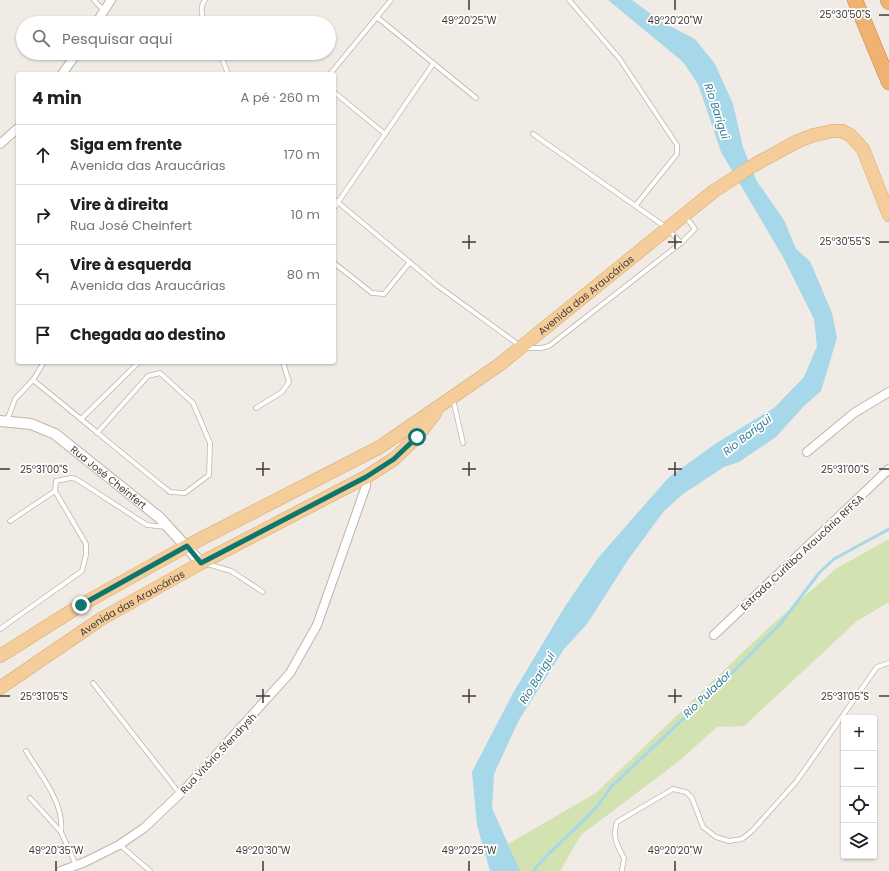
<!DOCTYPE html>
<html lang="pt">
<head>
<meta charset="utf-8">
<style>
	:root { --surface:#fff; --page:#f6f6f6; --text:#202124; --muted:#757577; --line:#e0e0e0 }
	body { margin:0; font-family:Poppins,sans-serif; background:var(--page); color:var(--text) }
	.controls { position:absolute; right:12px; bottom:12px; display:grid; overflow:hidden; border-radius:4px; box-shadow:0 1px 3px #0004 }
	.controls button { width:36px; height:36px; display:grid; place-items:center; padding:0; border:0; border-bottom:1px solid var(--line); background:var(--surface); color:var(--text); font:20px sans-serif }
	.stop { position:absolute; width:12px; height:12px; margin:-9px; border:3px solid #0f766e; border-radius:50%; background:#fff }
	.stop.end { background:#0f766e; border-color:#fff; box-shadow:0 1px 4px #0008 }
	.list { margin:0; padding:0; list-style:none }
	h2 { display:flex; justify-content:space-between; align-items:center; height:52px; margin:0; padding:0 16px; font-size:17px }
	h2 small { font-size:13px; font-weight:400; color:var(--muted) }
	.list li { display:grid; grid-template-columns:26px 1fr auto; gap:12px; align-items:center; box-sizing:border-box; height:60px; padding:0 16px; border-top:1px solid var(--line) }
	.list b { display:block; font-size:15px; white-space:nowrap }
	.list p { margin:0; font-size:13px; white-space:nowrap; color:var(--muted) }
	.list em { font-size:13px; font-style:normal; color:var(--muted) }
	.icon { flex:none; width:22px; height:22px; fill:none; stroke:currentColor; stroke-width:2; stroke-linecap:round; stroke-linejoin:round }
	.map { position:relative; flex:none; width:889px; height:871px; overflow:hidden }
	.search { position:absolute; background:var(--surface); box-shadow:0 1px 3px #0004; left:16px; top:16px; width:320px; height:44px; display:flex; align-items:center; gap:10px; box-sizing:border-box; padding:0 14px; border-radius:22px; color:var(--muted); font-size:15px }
	.panel { position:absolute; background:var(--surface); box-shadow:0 1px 3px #0004; left:16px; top:72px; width:320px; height:292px; border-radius:4px }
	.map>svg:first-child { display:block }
	.green { fill:#d3e2b1 }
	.water { fill:#a6d8e9 }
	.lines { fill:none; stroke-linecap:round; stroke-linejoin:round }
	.stream { stroke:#a6d8e9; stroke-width:3 }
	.service-casing { stroke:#beb5ac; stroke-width:5.5 }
	.minor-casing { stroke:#beb5ac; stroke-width:10 }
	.tertiary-casing { stroke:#beb5ac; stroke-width:12 }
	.primary-casing { stroke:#d8a76c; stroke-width:14 }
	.motorway-casing { stroke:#ce8542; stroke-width:16 }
	.service { stroke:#fff; stroke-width:4 }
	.minor { stroke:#fff; stroke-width:8 }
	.tertiary { stroke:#fff; stroke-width:10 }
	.primary { stroke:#f4cd9a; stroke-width:13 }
	.motorway { stroke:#f0b271; stroke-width:15 }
	.route { stroke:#0f766e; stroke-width:5 }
	.ticks { fill:none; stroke:#423b35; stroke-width:1.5 }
	.labels { text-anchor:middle; stroke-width:3.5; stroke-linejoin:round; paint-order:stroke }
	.street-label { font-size:10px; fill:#423b35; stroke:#fff }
	.water-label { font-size:11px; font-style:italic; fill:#357b95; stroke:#fff }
	.ticks-label { font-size:10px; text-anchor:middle; fill:#423b35; stroke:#fff; stroke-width:3.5; stroke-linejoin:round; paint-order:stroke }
</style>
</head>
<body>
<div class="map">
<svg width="889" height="871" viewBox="0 0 889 871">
	<rect width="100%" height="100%" fill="#f1ebe5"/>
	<path class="green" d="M 889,539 L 889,602 L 857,621 L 744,726 L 717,727 L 679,761 L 581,835 L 560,871 L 518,871 L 508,844 L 596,793 L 766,630 L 837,568 Z"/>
	<path class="water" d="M 608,0 L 632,0 L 662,22 L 695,39 L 715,64 L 733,104 L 743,147 L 756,180 L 784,220 L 796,249 L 810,261 L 832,313 L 837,338 L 821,391 L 804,406 L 776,437 L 739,462 L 724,467 L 683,494 L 664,511 L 628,560 L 587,624 L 564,649 L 519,720 L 494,774 L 492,808 L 520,871 L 490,871 L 477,825 L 472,772 L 513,693 L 564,608 L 598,558 L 669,477 L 718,442 L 774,408 L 804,377 L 817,346 L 814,319 L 783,257 L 721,152 L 698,84 L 683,62 Z"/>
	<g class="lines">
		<path class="stream" d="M 533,871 C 556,842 591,820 611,787 L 733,672 L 781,623 L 819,573 L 834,559 L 889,529"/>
		<g class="service-casing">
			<g id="service">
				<path d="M 94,0 L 104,11"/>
				<path d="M 569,0 L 619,58 L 677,145 L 677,154 L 636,205"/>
				<path d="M 378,18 L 476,98"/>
				<path d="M 205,23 C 201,16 200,6 205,0"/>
				<path d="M 220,53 L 228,74"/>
				<path d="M 330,74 L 391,0"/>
				<path d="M 334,92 L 385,134"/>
				<path d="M 533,134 L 667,228 L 681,243"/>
				<path d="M 334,199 L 438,286 L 519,345"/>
				<path d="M 334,208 L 433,64"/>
				<path d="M 334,263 L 372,293 L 384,294 L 410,262"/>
				<path d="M 525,348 L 541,348 L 549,346 L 681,243 L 695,229 L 685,216"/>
				<path d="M 33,380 C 79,417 124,455 170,492 L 185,493 L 209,475 L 210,443 L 193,403 L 160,373 L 148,376 L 97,433"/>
				<path d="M 453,399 L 463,443"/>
				<path d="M 256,408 L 282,392 L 289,382 L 283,362"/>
				<path d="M 81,419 L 139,362"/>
				<path d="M 7,421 L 15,399 L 33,380 L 44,362"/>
				<path d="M 10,521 L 55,491"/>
				<path d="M 207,564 L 231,571 L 263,592"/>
				<path d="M 0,629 L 82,571 L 86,555 L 86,544 L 55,491 L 56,481 L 71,478 L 76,479 L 147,525 L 166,527"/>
				<path d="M 93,683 L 180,794"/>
				<path d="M 26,751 C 40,774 65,804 61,832"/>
				<path d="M 30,798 L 61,832 L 76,865"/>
				<path d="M 120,845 L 150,871"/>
				<path d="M 622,870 L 624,858 C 617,845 612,837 617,822 L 673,789 L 686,792 L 692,798 L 703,827 L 716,837 L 729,841 L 742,839 L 752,831 L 796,782 L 877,667 L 889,663"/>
			</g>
		</g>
		<g class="minor-casing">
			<g id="minor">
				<path d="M 96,23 L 111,0"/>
				<path d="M 62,74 L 77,53"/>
				<path d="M 0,144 L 18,128"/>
				<path d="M 807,452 L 854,413 L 889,392"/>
				<path d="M 714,635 L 889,469"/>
				<path d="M 61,871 L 85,862 L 119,845 L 144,828 L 186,788 L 290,673 L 317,625 L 366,486 L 366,477"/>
			</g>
		</g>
		<g class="tertiary-casing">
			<g id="tertiary">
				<path id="s1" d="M 0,421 L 31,424 L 55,434 L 160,518 L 201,563"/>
			</g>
		</g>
		<g class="primary-casing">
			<g id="primary">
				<path id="s2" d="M 0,656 L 81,605 L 187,546 L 380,447 L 499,365 L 714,191 L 754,165 L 798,141 L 814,135 L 833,131 L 842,131 L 850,135 L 863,149 L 889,215"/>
				<path id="s3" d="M 0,688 L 101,619 L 201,563 L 366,477 L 394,459 L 417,437 L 435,413"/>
			</g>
		</g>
		<g class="motorway-casing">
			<g id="motorway">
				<path d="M 855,0 L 889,82"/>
				<path d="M 888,0 L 889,2"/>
			</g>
		</g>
		<use href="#service" class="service"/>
		<use href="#minor" class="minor"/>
		<use href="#tertiary" class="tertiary"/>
		<use href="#primary" class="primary"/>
		<use href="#motorway" class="motorway"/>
	</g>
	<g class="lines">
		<path class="route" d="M 81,605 L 187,546 L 201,563 L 366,477 L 394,459 L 417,437"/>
	</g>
	<path class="ticks" d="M 469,0 L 469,10M 675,0 L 675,10M 879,15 L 889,15M 469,235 L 469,249M 675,235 L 675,249M 462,242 L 476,242M 668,242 L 682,242M 879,242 L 889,242M 263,462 L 263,476M 469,462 L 469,476M 675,462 L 675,476M 0,469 L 10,469M 256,469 L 270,469M 462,469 L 476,469M 668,469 L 682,469M 879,469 L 889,469M 263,689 L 263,703M 469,689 L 469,703M 675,689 L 675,703M 0,696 L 10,696M 256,696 L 270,696M 462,696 L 476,696M 668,696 L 682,696M 879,696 L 889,696M 56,861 L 56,871M 263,861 L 263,871M 469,861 L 469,871M 675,861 L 675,871"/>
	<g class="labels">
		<g class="street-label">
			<text dy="4" stroke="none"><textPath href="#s2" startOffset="690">Avenida das Araucárias</textPath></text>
			<text dy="4" stroke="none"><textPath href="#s1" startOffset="126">Rua José Cheinfert</textPath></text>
			<text transform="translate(802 552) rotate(-43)" y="4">Estrada Curitiba Araucária RFFSA</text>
			<text dy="4" stroke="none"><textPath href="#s3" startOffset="157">Avenida das Araucárias</textPath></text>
			<text transform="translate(218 753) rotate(-47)" y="4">Rua Vitório Sfendrysh</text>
		</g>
		<g class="water-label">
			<text transform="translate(717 111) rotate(72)" y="4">Rio Barigui</text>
			<text transform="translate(747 435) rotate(-38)" y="4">Rio Barigui</text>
			<text transform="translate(537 678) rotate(-59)" y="4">Rio Barigui</text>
			<text transform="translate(707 694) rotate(-44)" y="4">Rio Pulador</text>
		</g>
	</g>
	<g class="ticks-label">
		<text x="845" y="18">25°30'50"S</text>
		<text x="469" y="24">49°20'25"W</text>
		<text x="675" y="24">49°20'20"W</text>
		<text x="845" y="245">25°30'55"S</text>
		<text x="44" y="473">25°31'00"S</text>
		<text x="845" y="473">25°31'00"S</text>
		<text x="44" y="700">25°31'05"S</text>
		<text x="845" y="700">25°31'05"S</text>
		<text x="56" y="854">49°20'35"W</text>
		<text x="263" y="854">49°20'30"W</text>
		<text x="469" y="854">49°20'25"W</text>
		<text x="675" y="854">49°20'20"W</text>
	</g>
</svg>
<div class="controls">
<button>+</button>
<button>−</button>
<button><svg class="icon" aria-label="locate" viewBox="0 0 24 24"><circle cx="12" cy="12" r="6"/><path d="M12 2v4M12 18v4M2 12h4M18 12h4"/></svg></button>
<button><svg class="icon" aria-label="layers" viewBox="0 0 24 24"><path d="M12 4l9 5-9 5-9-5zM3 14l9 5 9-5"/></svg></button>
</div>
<div class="stop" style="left:417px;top:437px"></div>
<div class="stop end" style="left:81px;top:605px"></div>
<div class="search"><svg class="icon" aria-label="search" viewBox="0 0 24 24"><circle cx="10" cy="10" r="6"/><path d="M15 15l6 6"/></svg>Pesquisar aqui</div>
<section class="panel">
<h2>4 min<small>A pé · 260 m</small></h2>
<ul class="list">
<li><svg class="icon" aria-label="ahead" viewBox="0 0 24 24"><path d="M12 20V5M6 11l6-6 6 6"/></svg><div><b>Siga em frente</b><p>Avenida das Araucárias</p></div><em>170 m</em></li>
<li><svg class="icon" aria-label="right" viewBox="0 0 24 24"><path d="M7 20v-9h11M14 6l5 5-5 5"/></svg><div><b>Vire à direita</b><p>Rua José Cheinfert</p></div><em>10 m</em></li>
<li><svg class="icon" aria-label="left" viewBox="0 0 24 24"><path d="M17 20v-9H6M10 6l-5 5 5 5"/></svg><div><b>Vire à esquerda</b><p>Avenida das Araucárias</p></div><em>80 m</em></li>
<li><svg class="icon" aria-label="arrive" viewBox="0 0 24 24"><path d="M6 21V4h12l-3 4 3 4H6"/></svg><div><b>Chegada ao destino</b></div></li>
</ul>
</section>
</div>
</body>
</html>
